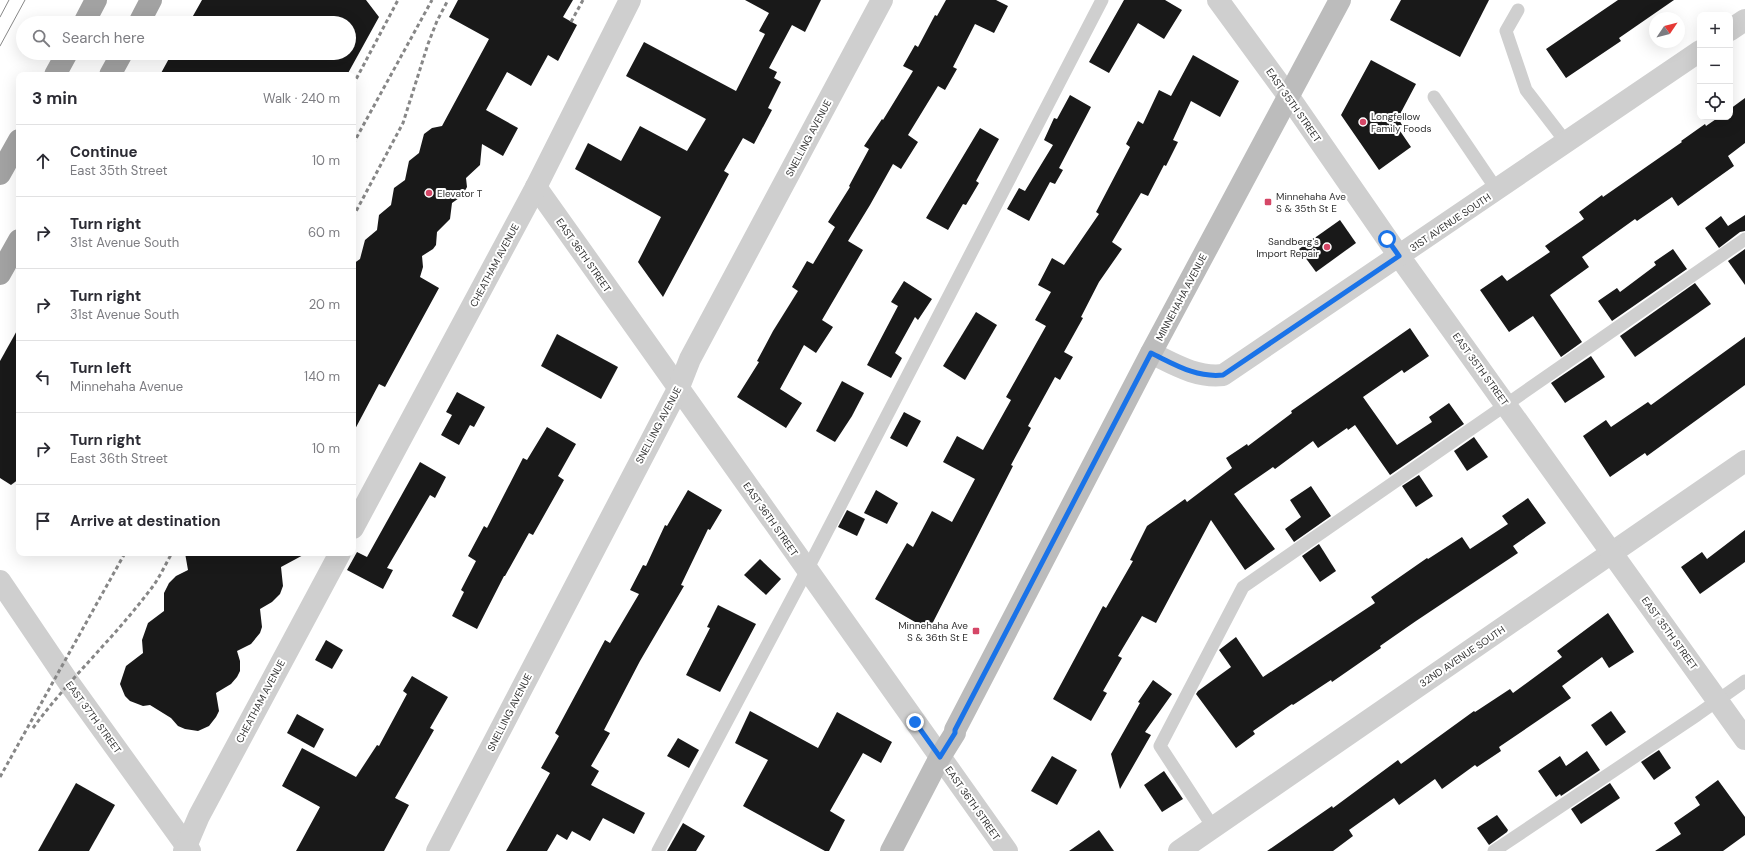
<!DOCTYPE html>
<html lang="en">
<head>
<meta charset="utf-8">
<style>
	:root { --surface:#fff; --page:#f2f2f3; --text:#2b2b33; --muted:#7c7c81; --line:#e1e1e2 }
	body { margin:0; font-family:"DM Sans",sans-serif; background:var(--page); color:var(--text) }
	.controls { position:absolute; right:12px; top:12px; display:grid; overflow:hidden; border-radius:8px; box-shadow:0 4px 16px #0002 }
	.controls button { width:36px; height:36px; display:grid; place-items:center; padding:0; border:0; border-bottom:1px solid var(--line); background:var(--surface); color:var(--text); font:20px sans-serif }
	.compass { position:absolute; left:1649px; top:12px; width:36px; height:36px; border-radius:50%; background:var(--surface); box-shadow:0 4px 16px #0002; rotate:55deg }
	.stop { position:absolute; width:12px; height:12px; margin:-9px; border:3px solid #1a73e8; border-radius:50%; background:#fff }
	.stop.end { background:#1a73e8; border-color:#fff; box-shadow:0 1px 4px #0008 }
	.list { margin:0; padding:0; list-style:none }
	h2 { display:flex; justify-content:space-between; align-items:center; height:52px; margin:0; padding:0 16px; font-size:17px }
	h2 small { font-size:13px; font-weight:400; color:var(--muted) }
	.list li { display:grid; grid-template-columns:26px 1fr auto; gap:12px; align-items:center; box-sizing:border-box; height:72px; padding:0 16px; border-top:1px solid var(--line) }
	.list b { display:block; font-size:15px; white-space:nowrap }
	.list p { margin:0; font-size:13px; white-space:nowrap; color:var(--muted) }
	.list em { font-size:13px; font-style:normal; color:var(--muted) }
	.icon { flex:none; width:22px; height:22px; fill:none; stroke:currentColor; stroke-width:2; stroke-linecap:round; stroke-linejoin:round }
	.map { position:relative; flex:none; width:1745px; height:851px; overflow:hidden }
	.search { position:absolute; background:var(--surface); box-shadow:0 4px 16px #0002; left:16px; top:16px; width:340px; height:44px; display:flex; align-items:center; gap:10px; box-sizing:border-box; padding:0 14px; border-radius:22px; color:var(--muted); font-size:15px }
	.panel { position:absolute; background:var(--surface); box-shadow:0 4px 16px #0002; left:16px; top:72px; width:340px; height:484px; border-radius:8px }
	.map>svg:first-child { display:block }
	.building { fill:#191919 }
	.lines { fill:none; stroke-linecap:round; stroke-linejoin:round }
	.service { stroke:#cfcfcf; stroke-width:13 }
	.minor { stroke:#cfcfcf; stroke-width:22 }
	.tertiary { stroke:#cfcfcf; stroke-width:22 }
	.secondary { stroke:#bcbcbc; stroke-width:22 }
	.trunk { stroke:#a2a2a2; stroke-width:22 }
	.tram { stroke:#878787; stroke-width:1 }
	.rail { stroke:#878787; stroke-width:3; stroke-dasharray:4 3; stroke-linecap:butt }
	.route { stroke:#1a73e8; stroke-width:5 }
	.poi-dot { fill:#d54767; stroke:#fff; stroke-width:1.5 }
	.labels { text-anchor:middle; stroke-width:4; stroke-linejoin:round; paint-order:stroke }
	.street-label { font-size:10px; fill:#323232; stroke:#fff }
	.poi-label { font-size:10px; fill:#323232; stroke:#fff; text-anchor:start }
</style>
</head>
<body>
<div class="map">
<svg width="1745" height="851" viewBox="0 0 1745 851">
	<rect width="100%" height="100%" fill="#fff"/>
	<g class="building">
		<path d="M 202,0 L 366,0 L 379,17 L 347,75 L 160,75 L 172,53 L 349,53 L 349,23 L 189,23 Z"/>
		<path d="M 458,0 L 573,0 L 563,17 L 577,25 L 558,61 L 548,55 L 531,86 L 507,72 L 486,110 L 518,128 L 503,156 L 482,144 L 480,165 L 466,178 L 467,187 L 462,196 L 452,203 L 450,219 L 437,232 L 436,245 L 433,249 L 422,256 L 423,267 L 420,277 L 439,288 L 385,387 L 379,384 L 353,433 L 353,264 L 360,259 L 365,240 L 377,230 L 379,215 L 391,205 L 394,188 L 405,180 L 409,161 L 419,153 L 424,134 L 432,128 L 442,126 L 489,39 L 449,17 Z"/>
		<path d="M 745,0 L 821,0 L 805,32 L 792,25 L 769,68 L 777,72 L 774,78 L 781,82 L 768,108 L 772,110 L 754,144 L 743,138 L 724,171 L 729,174 L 663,297 L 638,262 L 661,217 L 575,169 L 588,143 L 621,161 L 640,126 L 687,151 L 706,119 L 626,76 L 644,42 L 736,91 L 765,34 L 759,31 L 769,13 Z"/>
		<path d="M 946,0 L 996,0 L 1008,6 L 994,33 L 975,24 L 953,67 L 957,69 L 945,90 L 938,86 L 908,135 L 918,142 L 901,169 L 893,164 L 870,205 L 848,241 L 863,250 L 822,320 L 833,327 L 816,353 L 804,345 L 780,389 L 802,403 L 786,428 L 737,397 L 759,362 L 757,361 L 773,331 L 798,291 L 792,287 L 807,261 L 813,264 L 835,227 L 828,222 L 850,187 L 849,186 L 869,149 L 864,146 L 882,119 L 883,120 L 913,71 L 903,66 L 915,45 L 918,47 L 935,15 L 937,16 Z"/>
		<path d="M 1124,0 L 1165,0 L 1182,10 L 1164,39 L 1138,23 L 1109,73 L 1089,62 Z"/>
		<path d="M 1401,0 L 1489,0 L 1460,57 L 1390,20 Z"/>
		<path d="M 1618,0 L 1674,0 L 1619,38 L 1621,41 L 1566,78 L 1546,49 Z"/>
		<path d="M 1193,55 L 1239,81 L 1220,117 L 1191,101 L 1173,140 L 1178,142 L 1166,166 L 1164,165 L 1148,196 L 1141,193 L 1112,242 L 1122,249 L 1099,282 L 1081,317 L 1083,318 L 1064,352 L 1073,357 L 1060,380 L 1055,377 L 1028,426 L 1031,428 L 1011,465 L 1013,466 L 929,630 L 875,599 L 907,543 L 913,547 L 932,511 L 952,522 L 975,479 L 943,462 L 957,436 L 983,450 L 1011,400 L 1006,397 L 1046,326 L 1035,320 L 1051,292 L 1038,285 L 1052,258 L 1064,265 L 1099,214 L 1096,212 L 1130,147 L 1126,144 L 1138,121 L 1143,124 L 1159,90 L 1171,96 Z"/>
		<path d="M 1371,60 L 1416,84 L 1398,118 L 1402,125 L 1398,128 L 1411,147 L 1379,170 L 1341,115 Z"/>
		<path d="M 1070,95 L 1091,107 L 1059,168 L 1063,170 L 1055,184 L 1050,182 L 1029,221 L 1007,209 L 1019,188 L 1025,191 L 1053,145 L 1044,140 L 1054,118 L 1057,119 Z"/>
		<path d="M 1745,98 L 1745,143 L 1728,156 L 1734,166 L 1678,206 L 1672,197 L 1637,221 L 1635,219 L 1582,257 L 1589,267 L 1550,295 L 1582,342 L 1561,357 L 1533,316 L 1509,332 L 1480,290 L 1502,275 L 1507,281 L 1550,252 L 1545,246 L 1584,219 L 1579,212 L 1602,195 L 1603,197 L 1682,142 L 1681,141 L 1705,124 L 1706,126 L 1719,117 L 1730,117 L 1730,109 Z"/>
		<path d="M 980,128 L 999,139 L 976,181 L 979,183 L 966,205 L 963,204 L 948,230 L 926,218 Z"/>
		<path d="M 1745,215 L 1745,231 L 1740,232 L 1719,248 L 1705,228 L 1721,216 L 1728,226 Z"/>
		<path d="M 1340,220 L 1356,243 L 1316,272 L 1299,249 Z"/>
		<path d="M 1673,249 L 1687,269 L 1612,321 L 1598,301 L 1617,288 L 1620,292 L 1656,265 L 1654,262 Z"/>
		<path d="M 1745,249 L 1745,285 L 1728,261 Z"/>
		<path d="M 904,281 L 932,299 L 918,320 L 915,317 L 895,353 L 902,358 L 891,378 L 867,365 L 898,306 L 891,302 Z"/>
		<path d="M 1695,283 L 1711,304 L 1635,357 L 1620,336 Z"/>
		<path d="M 976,312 L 997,325 L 965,380 L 943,366 Z"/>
		<path d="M 19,327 L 19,479 L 11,485 L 0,478 L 0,361 Z"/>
		<path d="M 1410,328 L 1429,356 L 1404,373 L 1402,370 L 1363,397 L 1397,445 L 1432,422 L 1429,417 L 1449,403 L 1464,424 L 1390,475 L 1355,425 L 1348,430 L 1347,428 L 1318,448 L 1313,441 L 1275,469 L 1273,467 L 1234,494 L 1275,549 L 1245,570 L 1211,520 L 1156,623 L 1142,616 L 1118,656 L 1122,658 L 1103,691 L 1107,693 L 1091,721 L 1053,699 L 1103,606 L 1106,608 L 1133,561 L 1130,560 L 1147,526 L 1185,499 L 1187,502 L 1232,468 L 1226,458 L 1247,444 L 1248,446 L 1292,413 L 1291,411 Z"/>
		<path d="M 557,334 L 618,367 L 601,399 L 541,366 Z"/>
		<path d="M 1745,337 L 1745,385 L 1647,456 L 1645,453 L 1610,477 L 1583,436 L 1606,420 L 1611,427 L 1648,402 L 1651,405 Z"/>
		<path d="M 1591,356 L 1605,377 L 1565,403 L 1551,383 Z"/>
		<path d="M 842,381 L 864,393 L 852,416 L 835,442 L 816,431 Z"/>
		<path d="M 457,392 L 485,407 L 474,427 L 470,425 L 459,445 L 441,435 L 452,415 L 446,412 Z"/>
		<path d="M 904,412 L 921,421 L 907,447 L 890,438 Z"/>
		<path d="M 547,427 L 576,444 L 558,476 L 564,480 L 533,535 L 529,533 L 505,576 L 504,576 L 477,629 L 452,616 L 464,592 L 461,590 L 476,561 L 468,556 L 484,526 L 487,528 L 523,458 L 527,460 Z"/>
		<path d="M 1474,437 L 1488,457 L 1467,471 L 1454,451 Z"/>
		<path d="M 420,462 L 446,477 L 435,498 L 430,495 L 387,568 L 393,570 L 383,589 L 347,570 L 357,552 L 367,557 Z"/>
		<path d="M 1419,475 L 1433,496 L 1416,507 L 1402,486 Z"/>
		<path d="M 1311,486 L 1331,516 L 1294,542 L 1285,529 L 1301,517 L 1290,500 Z"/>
		<path d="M 688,490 L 722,510 L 710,530 L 708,529 L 681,585 L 684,586 L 640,661 L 604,730 L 610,733 L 591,766 L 599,771 L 591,785 L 645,813 L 634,834 L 603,818 L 590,841 L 572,831 L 567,840 L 557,834 L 547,851 L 506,851 L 550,773 L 541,768 L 559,736 L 555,733 L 605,640 L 610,643 L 639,594 L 630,590 L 643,565 L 646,566 L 665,525 L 667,526 Z"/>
		<path d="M 876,490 L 898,503 L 887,524 L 864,513 Z"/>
		<path d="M 1528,498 L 1546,523 L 1513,546 L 1518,553 L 1416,621 L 1380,646 L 1381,648 L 1332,682 L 1331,680 L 1293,705 L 1292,704 L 1253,731 L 1255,734 L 1236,748 L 1196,694 L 1198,691 L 1231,667 L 1219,650 L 1236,637 L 1263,677 L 1375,603 L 1371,597 L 1427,558 L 1428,559 L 1462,537 L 1470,549 L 1508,524 L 1502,516 Z"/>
		<path d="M 847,510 L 865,519 L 857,536 L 838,527 Z"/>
		<path d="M 1745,530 L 1745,562 L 1700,594 L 1681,567 L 1702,552 L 1707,559 Z"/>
		<path d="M 1319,544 L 1336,571 L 1320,582 L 1302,556 Z"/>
		<path d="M 185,553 L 307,553 L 281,567 L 283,586 L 280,594 L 272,602 L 260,609 L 262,627 L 260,633 L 251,644 L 237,651 L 240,661 L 240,671 L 237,677 L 231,684 L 216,693 L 219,711 L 216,717 L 209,726 L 198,731 L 185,729 L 178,726 L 171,718 L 150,705 L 143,706 L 130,701 L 125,696 L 120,684 L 126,666 L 143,653 L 142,640 L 148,623 L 164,611 L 164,593 L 169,583 L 176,576 L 188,570 Z"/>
		<path d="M 760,559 L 781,579 L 766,595 L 744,575 Z"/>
		<path d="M 718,605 L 756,624 L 720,692 L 686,675 L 710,628 L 707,627 Z"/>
		<path d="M 1608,613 L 1634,652 L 1609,668 L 1602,657 L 1562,686 L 1571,698 L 1499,747 L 1501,751 L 1477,767 L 1475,765 L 1442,789 L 1435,779 L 1399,805 L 1394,798 L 1349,830 L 1353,836 L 1333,851 L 1267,851 L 1332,806 L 1333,808 L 1398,760 L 1401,764 L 1474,711 L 1475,712 L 1510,689 L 1513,693 L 1562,657 L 1557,651 Z"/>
		<path d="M 326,640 L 343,650 L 332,669 L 315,660 Z"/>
		<path d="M 412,676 L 448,697 L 430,728 L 434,730 L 395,798 L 409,805 L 384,851 L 296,851 L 320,807 L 282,786 L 302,748 L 356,777 L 377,745 L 379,746 L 407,694 L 403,691 Z"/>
		<path d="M 1153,680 L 1172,694 L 1145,732 L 1151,735 L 1120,789 L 1111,754 L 1140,703 L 1138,702 Z"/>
		<path d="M 750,711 L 818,748 L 837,712 L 892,742 L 881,763 L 863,753 L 830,811 L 845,820 L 829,851 L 825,851 L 743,806 L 768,760 L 735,743 Z"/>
		<path d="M 1611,711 L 1626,732 L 1606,746 L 1591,725 Z"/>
		<path d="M 297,714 L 324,729 L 314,748 L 287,733 Z"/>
		<path d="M 678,738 L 699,750 L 689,768 L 667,756 Z"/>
		<path d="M 1659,750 L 1671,768 L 1654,780 L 1641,762 Z"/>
		<path d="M 1587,751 L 1600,770 L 1561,796 L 1560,794 L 1556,797 L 1538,771 L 1560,756 L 1566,766 Z"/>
		<path d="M 1052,756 L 1077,770 L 1057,805 L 1031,791 Z"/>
		<path d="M 1164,771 L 1183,799 L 1162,812 L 1144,785 Z"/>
		<path d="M 1718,780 L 1745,817 L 1745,835 L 1723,851 L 1655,851 L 1681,834 L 1674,823 L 1700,805 L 1695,797 Z"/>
		<path d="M 76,783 L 115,805 L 89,851 L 38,851 Z"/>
		<path d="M 1610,783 L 1620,798 L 1581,824 L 1571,809 Z"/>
		<path d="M 1497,815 L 1508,830 L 1507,832 L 1489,845 L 1477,828 Z"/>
		<path d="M 683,823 L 705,836 L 696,851 L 667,851 Z"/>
		<path d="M 1099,830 L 1114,851 L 1069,851 Z"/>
	</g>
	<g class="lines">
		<g class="service">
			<path d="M 1518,10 L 1506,31 L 1526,90 L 1566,142"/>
			<path d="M 1434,97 L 1497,190"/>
			<path d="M 1213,827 L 1160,746 L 1243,587 L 1745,239"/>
			<path d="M 658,851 L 807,570 L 1102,0"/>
			<path d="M 1494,851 L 1697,715 L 1745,681"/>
		</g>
		<g class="minor">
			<path d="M 536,187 L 1007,851"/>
			<path d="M 353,528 L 536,187 L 630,0"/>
			<path d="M 0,581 L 69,683 L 190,851"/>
			<path d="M 184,851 L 199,816 L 340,553"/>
			<path d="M 437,851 L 679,387 L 690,359 L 882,0"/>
			<path d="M 1179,851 L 1745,461"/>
		</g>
		<g class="tertiary">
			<path d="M 1218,0 L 1289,97 L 1399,256 L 1745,739"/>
			<path d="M 1730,30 L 1745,20"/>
			<path d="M 1151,353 C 1174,364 1196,378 1223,375 L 1700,51"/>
		</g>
		<path class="secondary" d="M 891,851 L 940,757 L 955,733 L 955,730 L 1151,353 L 1340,0"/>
		<g class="trunk">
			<path d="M 84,23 L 96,0"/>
			<path d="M 139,23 L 151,0"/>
			<path d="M 55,75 L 67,53"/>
			<path d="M 110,75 L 122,53"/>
			<path d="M 0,174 L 19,140"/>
			<path d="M 0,274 L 19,240"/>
		</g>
		<g class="tram">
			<path d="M 0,17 L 9,0"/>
			<path d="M 0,46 L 25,0"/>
		</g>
		<g class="rail">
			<path d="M 571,22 L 583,0"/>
			<path d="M 353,85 L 398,0"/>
			<path d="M 353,144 L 432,0"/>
			<path d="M 353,217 L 403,123 L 428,44 L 437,21 L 448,0"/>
			<path d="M 33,728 C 69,679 114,638 150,590 C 159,579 165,565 172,553"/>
			<path d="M 0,777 L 125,553"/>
		</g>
	</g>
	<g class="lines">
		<path class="route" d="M 915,722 L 940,757 L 955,733 L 955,730 L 1151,353 C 1174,364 1196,378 1223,375 L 1399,256 L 1387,239"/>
	</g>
	<g class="poi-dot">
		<circle cx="1363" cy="122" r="4"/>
		<circle cx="429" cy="193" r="4"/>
		<rect x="1264" y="198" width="8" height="8" rx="2"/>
		<circle cx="1327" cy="247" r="4"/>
		<rect x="972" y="627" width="8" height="8" rx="2"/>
	</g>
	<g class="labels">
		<g class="street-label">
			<text transform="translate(1294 105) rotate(55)" y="4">EAST 35TH STREET</text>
			<text transform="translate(808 138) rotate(-62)" y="4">SNELLING AVENUE</text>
			<text transform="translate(1450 222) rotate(-34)" y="4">31ST AVENUE SOUTH</text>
			<text transform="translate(584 255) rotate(55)" y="4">EAST 36TH STREET</text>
			<text transform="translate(494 265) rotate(-62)" y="4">CHEATHAM AVENUE</text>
			<text transform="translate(1181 297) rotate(-62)" y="4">MINNEHAHA AVENUE</text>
			<text transform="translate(1481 369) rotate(54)" y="4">EAST 35TH STREET</text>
			<text transform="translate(658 425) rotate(-62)" y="4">SNELLING AVENUE</text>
			<text transform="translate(771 519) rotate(55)" y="4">EAST 36TH STREET</text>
			<text transform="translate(1670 633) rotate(54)" y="4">EAST 35TH STREET</text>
			<text transform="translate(1462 656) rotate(-34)" y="4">32ND AVENUE SOUTH</text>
			<text transform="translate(260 701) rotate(-62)" y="4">CHEATHAM AVENUE</text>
			<text transform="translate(509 712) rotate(-63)" y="4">SNELLING AVENUE</text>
			<text transform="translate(94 717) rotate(54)" y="4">EAST 37TH STREET</text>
			<text transform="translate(973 803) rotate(55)" y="4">EAST 36TH STREET</text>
		</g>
		<g class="poi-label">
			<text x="1371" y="120">Longfellow<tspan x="1371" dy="12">Family Foods</tspan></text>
			<text x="437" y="197">Elevator T</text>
			<text x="1276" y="200">Minnehaha Ave<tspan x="1276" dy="12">S &amp; 35th St E</tspan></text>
			<text x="1319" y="245" text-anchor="end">Sandberg's<tspan x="1319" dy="12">Import Repair</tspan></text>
			<text x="968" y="629" text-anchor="end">Minnehaha Ave<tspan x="968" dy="12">S &amp; 36th St E</tspan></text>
		</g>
	</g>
</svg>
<div class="controls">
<button>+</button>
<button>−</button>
<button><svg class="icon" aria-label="locate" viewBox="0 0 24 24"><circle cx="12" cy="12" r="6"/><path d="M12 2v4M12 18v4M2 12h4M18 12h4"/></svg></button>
</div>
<svg class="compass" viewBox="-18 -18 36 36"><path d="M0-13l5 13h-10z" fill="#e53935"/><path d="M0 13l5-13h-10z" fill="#7c7c81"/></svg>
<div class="stop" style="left:1387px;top:239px"></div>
<div class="stop end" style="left:915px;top:722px"></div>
<div class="search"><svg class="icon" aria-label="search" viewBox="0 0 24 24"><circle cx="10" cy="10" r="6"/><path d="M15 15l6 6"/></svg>Search here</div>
<section class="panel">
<h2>3 min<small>Walk · 240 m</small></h2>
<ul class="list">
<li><svg class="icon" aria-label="ahead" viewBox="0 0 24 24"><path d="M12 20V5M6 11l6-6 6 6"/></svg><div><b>Continue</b><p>East 35th Street</p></div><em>10 m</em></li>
<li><svg class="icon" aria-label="right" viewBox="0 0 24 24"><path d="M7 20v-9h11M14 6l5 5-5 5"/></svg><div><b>Turn right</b><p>31st Avenue South</p></div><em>60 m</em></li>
<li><svg class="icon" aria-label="right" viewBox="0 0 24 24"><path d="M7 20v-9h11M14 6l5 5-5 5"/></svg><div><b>Turn right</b><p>31st Avenue South</p></div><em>20 m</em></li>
<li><svg class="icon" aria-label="left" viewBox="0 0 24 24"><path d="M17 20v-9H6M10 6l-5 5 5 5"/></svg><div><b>Turn left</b><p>Minnehaha Avenue</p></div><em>140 m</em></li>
<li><svg class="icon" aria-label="right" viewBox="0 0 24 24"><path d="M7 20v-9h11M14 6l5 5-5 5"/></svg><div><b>Turn right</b><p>East 36th Street</p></div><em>10 m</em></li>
<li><svg class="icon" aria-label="arrive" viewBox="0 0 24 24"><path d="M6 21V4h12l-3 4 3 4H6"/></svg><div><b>Arrive at destination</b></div></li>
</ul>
</section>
</div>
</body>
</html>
